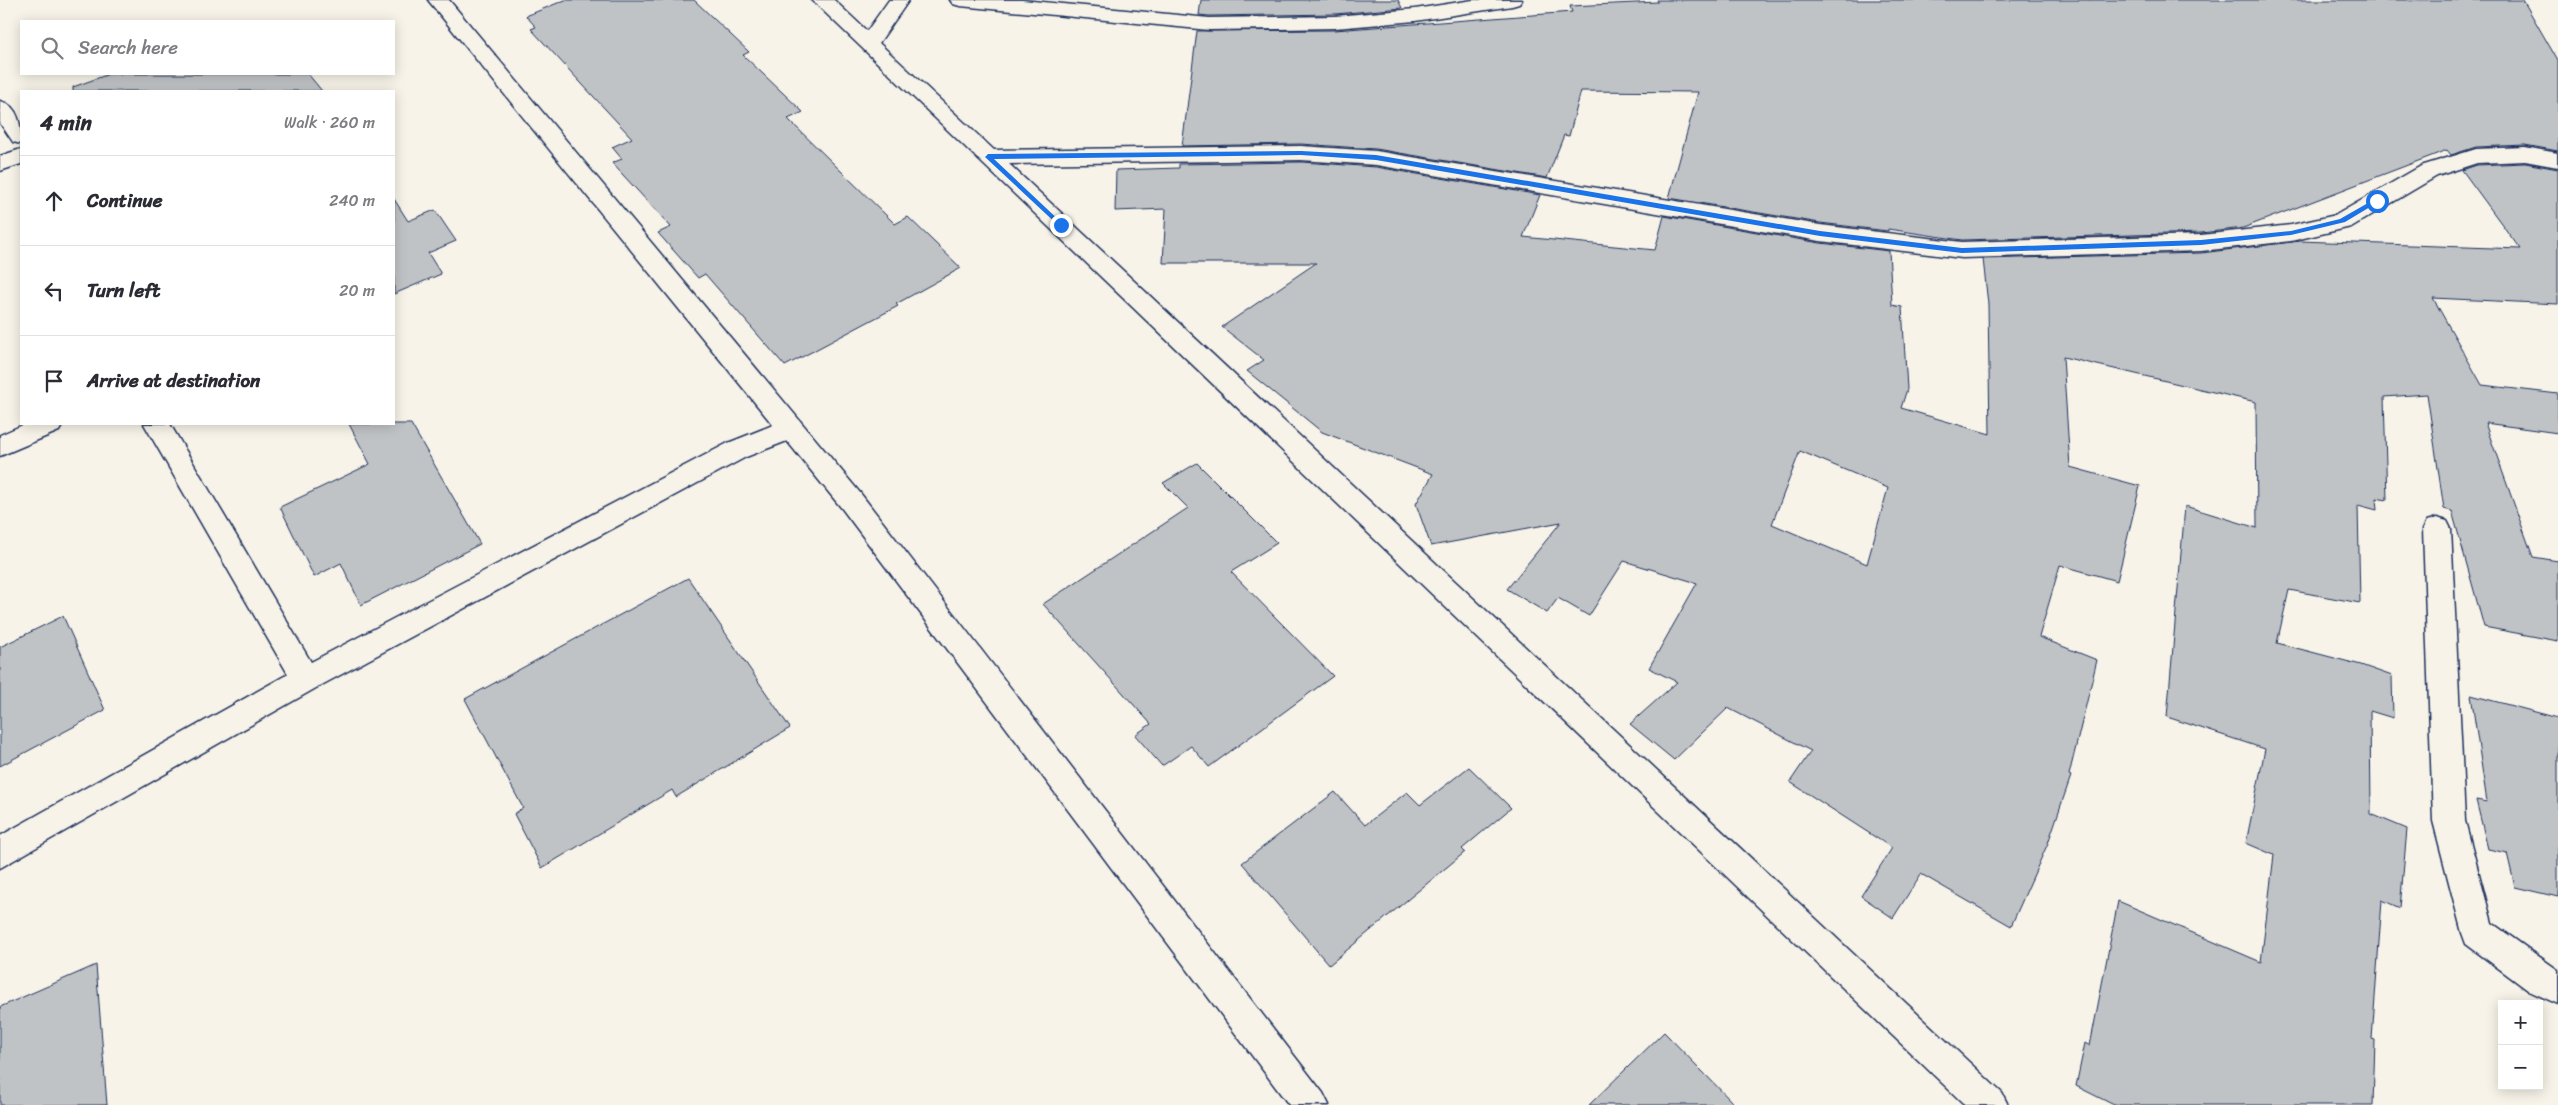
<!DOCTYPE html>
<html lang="en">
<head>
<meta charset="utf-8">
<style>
	:root { --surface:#fff; --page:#f2f2f3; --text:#2b2b33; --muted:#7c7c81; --line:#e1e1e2 }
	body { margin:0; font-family:Sriracha,sans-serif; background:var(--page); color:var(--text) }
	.controls { position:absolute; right:15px; bottom:15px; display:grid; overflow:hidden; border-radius:0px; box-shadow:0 2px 12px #0003 }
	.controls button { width:45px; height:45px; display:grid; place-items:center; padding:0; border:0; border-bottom:1px solid var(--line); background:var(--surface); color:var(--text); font:25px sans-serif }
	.stop { position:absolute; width:15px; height:15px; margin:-11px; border:4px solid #1a73e8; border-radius:50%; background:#fff }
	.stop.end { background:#1a73e8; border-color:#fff; box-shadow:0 1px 5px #0008 }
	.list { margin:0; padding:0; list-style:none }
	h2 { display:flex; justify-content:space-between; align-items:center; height:65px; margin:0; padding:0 20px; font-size:21px }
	h2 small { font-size:16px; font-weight:400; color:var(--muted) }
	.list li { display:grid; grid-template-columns:32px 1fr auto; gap:15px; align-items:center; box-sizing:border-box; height:90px; padding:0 20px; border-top:1px solid var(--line) }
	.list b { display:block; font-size:19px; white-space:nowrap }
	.list em { font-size:16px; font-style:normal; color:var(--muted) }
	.icon { flex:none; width:28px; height:28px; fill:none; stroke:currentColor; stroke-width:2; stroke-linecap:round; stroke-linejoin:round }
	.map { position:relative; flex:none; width:2558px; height:1105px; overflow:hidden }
	.search { position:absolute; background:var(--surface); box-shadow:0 2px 12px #0003; left:20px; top:20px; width:375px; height:55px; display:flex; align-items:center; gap:12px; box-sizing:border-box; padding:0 18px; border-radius:0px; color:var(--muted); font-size:19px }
	.panel { position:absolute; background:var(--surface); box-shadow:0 2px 12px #0003; left:20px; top:90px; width:375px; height:335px; border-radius:0px }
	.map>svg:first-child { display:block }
	.building { fill:#c0c3c5; stroke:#1b2f5e; fill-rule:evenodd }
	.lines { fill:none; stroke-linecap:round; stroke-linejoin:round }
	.minor-casing { stroke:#1b2f5e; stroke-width:3 }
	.minor { fill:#f7f3e8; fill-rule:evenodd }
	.route { fill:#1a73e8 }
</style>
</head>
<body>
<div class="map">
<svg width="2558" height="1105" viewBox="0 0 2558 1105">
	<rect width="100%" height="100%" fill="#f7f3e8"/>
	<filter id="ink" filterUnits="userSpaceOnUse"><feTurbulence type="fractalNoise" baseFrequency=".02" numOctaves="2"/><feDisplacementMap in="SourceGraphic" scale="10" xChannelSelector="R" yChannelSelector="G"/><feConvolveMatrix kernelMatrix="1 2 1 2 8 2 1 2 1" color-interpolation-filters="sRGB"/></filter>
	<g filter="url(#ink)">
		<g class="building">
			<path d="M 565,0 L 694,0 L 749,52 L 743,55 L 803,112 L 788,119 L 895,224 L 908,217 L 961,268 L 896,304 L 898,306 L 785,366 L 705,274 L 698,278 L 658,233 L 671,227 L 612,163 L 622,159 L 612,147 L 632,138 L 531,29 L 536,27 L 526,16 Z"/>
			<path d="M 1201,0 L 1398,0 L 1402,8 L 1335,14 L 1209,16 L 1199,15 Z"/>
			<path d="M 1657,0 L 2523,0 L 2558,61 L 2558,151 L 2525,145 L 2476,147 L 2451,155 L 2447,150 L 2243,228 L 2201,233 L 1962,240 L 1888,229 L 1888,231 L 1820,223 L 1669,198 L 1698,92 L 1581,91 L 1569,136 L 1564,135 L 1547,178 L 1376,149 L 1301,144 L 1182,146 L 1197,31 L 1335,30 L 1572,12 L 1570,6 L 1658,2 Z"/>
			<path d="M 109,74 L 308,74 L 322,91 L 73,91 L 73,87 Z"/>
			<path d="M 1301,162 L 1376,167 L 1540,195 L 1523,237 L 1655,250 L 1664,216 L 1820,243 L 1889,251 L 1892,305 L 1902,307 L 1907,389 L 1901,408 L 1990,434 L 1988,304 L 1983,259 L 2201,253 L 2300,241 L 2520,249 L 2462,170 L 2477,165 L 2525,163 L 2558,169 L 2558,304 L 2433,298 L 2482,385 L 2558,394 L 2558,433 L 2485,423 L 2533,557 L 2558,561 L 2558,641 L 2484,627 L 2452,511 L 2444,509 L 2427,394 L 2384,397 L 2387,500 L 2376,498 L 2377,510 L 2358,505 L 2360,603 L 2289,590 L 2277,643 L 2361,665 L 2392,676 L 2393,718 L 2370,711 L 2371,814 L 2407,829 L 2400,908 L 2382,900 L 2372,1039 L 2375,1040 L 2373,1105 L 2114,1105 L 2076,1086 L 2085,1043 L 2090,1046 L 2118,901 L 2261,962 L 2274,855 L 2246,843 L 2265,749 L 2167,717 L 2185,506 L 2257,528 L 2256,402 L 2063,357 L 2070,467 L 2140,486 L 2117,581 L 2060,565 L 2039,637 L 2097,660 L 2069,775 L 2071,776 L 2048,843 L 2011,926 L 1921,874 L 1893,918 L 1861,896 L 1892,848 L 1790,782 L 1811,751 L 1728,708 L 1674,760 L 1630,724 L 1677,682 L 1649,668 L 1697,583 L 1624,561 L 1589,616 L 1558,598 L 1547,613 L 1507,589 L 1561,522 L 1431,546 L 1416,504 L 1433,474 L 1322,432 L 1247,371 L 1264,360 L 1222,327 L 1316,263 L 1163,263 L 1166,209 L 1115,211 L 1116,170 L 1179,168 L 1179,164 ZM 1800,451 L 1888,488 L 1867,564 L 1772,524 Z"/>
			<path d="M 394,199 L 408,221 L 435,210 L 456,241 L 428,253 L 441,274 L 394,294 Z"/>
			<path d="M 349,424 L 411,424 L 480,544 L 361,605 L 341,563 L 314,577 L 280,507 L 370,464 Z"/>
			<path d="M 1197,463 L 1277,543 L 1231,572 L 1333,676 L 1209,767 L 1191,746 L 1162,766 L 1135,735 L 1151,724 L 1043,604 L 1188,508 L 1163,483 Z"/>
			<path d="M 688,578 L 790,728 L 676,797 L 672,790 L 542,868 L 514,814 L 523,808 L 465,699 Z"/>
			<path d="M 63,616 L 105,710 L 0,766 L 0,647 Z"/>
			<path d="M 2471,695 L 2558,718 L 2558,897 L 2515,887 L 2507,853 L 2488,849 L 2476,800 L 2487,802 Z"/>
			<path d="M 1469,767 L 1511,808 L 1462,849 L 1465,852 L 1329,965 L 1242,863 L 1335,792 L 1365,825 L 1407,792 L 1420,805 Z"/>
			<path d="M 96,965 L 107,1105 L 0,1105 L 0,1007 Z"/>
			<path d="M 1664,1032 L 1735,1105 L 1589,1105 Z"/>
		</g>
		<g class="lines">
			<g class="minor-casing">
				<g id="minor">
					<path d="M 428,0 L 449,0 L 861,494 L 1323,1093 L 1329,1105 L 1289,1105 L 843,510 L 787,441 L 746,457 L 316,688 L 0,868 L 0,836 L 288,674 L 144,424 L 170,424 L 311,662 L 728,443 L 773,425 Z"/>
					<path d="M 812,0 L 834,0 L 867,31 L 889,0 L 909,0 L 879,43 L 994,150 L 1301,146 L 1376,151 L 1820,225 L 1962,242 L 2201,235 L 2291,225 L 2336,215 L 2421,166 L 2476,149 L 2525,147 L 2558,153 L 2558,167 L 2525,161 L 2477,163 L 2437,176 L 2351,227 L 2291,241 L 2201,251 L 1962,258 L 1820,241 L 1376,165 L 1301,160 L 1009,164 L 2002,1093 L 2008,1105 L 1965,1105 Z"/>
					<path d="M 950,0 L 1022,0 L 1209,18 L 1335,16 L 1415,9 L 1473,0 L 1522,0 L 1519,4 L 1512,6 L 1415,21 L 1335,28 L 1209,30 L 960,6 L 953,4 Z"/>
					<path d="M 0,101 C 20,106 21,127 21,144 L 13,142 L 0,123 Z"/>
					<path d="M 21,149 L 21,164 L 0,171 L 0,156 Z"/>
					<path d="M 25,424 L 63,424 L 59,431 L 0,456 L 0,435 Z"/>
					<path d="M 2437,518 L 2447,521 L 2451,529 L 2465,821 L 2492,923 L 2558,970 L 2558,1004 L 2529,991 L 2466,944 L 2462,933 L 2433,821 L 2423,529 L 2427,521 Z"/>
				</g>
			</g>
			<use href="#minor" class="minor"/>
		</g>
	</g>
	<path class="route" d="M 1301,151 L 1376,155 L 1820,231 L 1962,248 L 2201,240 L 2291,231 L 2340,219 L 2375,199 L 2380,201 L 2345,222 L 2291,235 L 2201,245 L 1962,253 L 1820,236 L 1376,160 L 1301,155 L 994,159 L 1063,224 L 1061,228 L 985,157 L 988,154 Z"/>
</svg>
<div class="controls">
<button>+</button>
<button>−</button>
</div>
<div class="stop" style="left:2377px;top:201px"></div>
<div class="stop end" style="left:1061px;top:225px"></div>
<div class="search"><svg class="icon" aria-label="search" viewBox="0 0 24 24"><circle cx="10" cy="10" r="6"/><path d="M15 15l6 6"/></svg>Search here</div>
<section class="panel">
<h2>4 min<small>Walk · 260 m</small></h2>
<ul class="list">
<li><svg class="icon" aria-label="ahead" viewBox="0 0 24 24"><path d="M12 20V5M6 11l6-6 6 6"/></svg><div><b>Continue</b></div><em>240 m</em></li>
<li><svg class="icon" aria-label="left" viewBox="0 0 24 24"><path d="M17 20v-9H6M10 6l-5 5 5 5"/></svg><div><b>Turn left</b></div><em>20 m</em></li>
<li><svg class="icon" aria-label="arrive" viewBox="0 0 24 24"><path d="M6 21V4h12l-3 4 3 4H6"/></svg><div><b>Arrive at destination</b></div></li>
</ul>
</section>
</div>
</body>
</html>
